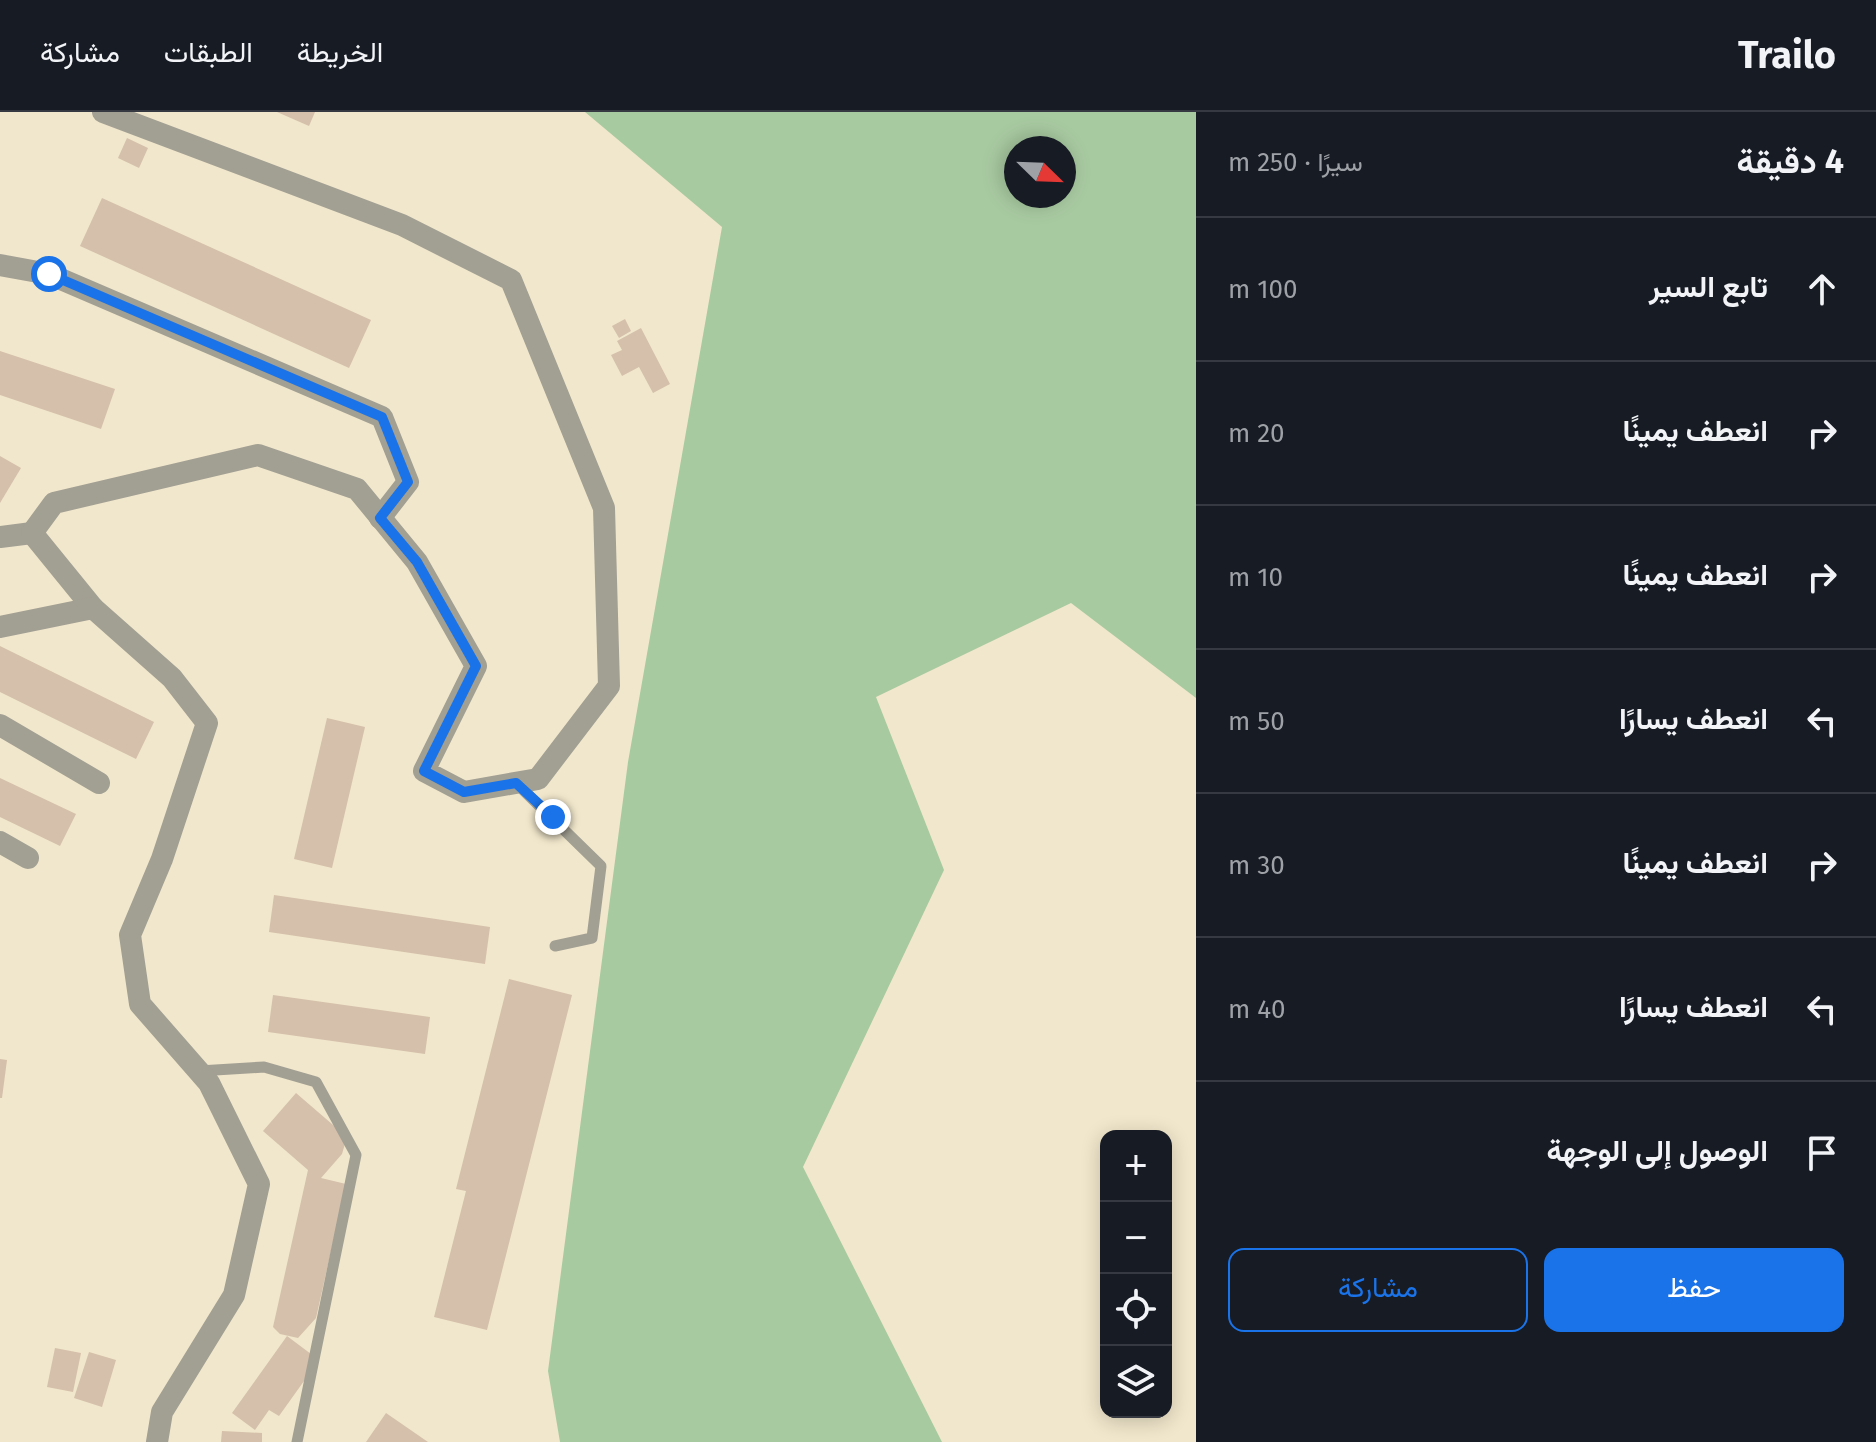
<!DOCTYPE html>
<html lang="ar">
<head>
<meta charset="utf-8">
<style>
	:root { --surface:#171b24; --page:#242831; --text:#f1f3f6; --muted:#9ea1a6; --line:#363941; --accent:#1a73e8 }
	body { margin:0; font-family:"Fira Sans",Vazirmatn,sans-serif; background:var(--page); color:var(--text); direction:rtl }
	.controls { position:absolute; right:24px; bottom:24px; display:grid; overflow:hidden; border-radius:16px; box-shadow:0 4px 20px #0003 }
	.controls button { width:72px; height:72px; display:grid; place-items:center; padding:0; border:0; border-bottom:2px solid var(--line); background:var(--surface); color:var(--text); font:40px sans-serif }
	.compass { position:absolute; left:1004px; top:24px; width:72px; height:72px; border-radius:50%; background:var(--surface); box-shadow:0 4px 20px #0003; rotate:113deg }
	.stop { position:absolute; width:24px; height:24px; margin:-18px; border:6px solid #1a73e8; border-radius:50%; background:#fff }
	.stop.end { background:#1a73e8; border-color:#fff; box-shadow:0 2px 8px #0008 }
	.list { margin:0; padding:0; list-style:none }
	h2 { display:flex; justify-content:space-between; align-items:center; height:104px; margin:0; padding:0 32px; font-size:34px }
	h2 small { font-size:26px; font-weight:400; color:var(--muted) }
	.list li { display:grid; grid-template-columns:52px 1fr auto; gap:24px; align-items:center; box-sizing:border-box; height:144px; padding:0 32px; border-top:2px solid var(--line) }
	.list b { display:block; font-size:30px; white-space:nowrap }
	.list em { font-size:26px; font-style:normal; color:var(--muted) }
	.actions { display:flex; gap:16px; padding:24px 32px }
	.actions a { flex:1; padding:18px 0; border:2px solid var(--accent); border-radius:16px; text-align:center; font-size:28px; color:var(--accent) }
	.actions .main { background:var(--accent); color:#fff }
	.icon { flex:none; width:44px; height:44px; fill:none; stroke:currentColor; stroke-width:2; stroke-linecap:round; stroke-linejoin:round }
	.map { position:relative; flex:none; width:1196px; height:1330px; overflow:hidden; direction:ltr }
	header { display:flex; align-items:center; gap:48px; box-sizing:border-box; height:112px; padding:0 40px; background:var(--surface); border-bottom:2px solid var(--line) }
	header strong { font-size:38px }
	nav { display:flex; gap:44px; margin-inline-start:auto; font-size:28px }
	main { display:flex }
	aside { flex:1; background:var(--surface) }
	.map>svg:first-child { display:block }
	.green { fill:#a8caa1; fill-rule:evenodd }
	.building { fill:#d5c0ab }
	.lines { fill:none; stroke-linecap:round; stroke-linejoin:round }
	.service { stroke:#a29f93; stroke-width:11 }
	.minor { stroke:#a29f93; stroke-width:22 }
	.route { stroke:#1a73e8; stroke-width:10 }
</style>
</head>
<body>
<header>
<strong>Trailo</strong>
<nav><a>الخريطة</a><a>الطبقات</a><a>مشاركة</a></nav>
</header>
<main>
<aside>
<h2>4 دقيقة<small>سيرًا · 250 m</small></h2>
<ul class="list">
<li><svg class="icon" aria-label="ahead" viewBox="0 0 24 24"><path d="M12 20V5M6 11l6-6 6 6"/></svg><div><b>تابع السير</b></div><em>100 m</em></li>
<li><svg class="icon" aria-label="right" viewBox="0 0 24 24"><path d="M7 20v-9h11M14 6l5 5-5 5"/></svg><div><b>انعطف يمينًا</b></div><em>20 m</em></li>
<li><svg class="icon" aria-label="right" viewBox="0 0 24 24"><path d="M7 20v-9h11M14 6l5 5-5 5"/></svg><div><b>انعطف يمينًا</b></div><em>10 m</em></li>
<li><svg class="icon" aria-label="left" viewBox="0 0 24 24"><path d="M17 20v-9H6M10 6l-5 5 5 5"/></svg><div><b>انعطف يسارًا</b></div><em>50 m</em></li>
<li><svg class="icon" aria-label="right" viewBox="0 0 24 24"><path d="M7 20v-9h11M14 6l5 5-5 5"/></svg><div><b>انعطف يمينًا</b></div><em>30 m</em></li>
<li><svg class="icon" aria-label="left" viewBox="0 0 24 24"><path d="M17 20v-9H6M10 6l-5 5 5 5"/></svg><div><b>انعطف يسارًا</b></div><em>40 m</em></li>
<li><svg class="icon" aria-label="arrive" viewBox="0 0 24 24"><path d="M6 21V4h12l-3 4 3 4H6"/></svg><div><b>الوصول إلى الوجهة</b></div></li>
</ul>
<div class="actions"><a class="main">حفظ</a><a>مشاركة</a></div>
</aside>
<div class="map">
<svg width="1196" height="1330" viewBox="0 0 1196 1330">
	<rect width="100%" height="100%" fill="#f1e7cc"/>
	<path class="green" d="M 585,0 L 1196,0 L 1196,586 L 1071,491 L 876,585 L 944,758 L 803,1055 L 942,1330 L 560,1330 L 548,1259 L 628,650 L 722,115 ZM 1016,36 L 1064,36 L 1064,84 L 1016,84 Z"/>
	<g class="building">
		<path d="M 277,0 L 315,0 L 309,14 Z"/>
		<path d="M 127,26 L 148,36 L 139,56 L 118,46 Z"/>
		<path d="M 102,86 L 371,208 L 349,256 L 80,134 Z"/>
		<path d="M 625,207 L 631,219 L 619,226 L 612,214 Z"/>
		<path d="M 641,216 L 670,272 L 653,281 L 639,255 L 622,264 L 611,243 L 622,238 L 617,229 Z"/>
		<path d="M 0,239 L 115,277 L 101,317 L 0,283 Z"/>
		<path d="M 0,344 L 21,356 L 0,391 Z"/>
		<path d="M 0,534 L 154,610 L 136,647 L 0,580 Z"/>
		<path d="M 327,606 L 365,615 L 332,756 L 294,747 Z"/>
		<path d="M 0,666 L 76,702 L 60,734 L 0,705 Z"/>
		<path d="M 274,783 L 490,815 L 485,852 L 269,820 Z"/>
		<path d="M 509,867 L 572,883 L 487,1218 L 434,1205 L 466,1079 L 456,1077 Z"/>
		<path d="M 273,883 L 430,905 L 425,942 L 268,920 Z"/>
		<path d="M 0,947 L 7,948 L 2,986 L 0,986 Z"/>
		<path d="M 296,981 L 347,1025 L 342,1042 L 321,1066 L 346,1072 L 316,1206 L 298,1226 L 280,1222 L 273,1215 L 308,1058 L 263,1019 Z"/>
		<path d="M 287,1224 L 319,1248 L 279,1304 L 269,1298 L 255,1318 L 232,1301 Z"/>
		<path d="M 55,1236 L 81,1241 L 73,1280 L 47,1275 Z"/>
		<path d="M 89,1240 L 116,1248 L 102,1295 L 74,1286 Z"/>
		<path d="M 386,1301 L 428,1330 L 366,1330 Z"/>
		<path d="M 222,1319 L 262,1321 L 262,1330 L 221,1330 Z"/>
	</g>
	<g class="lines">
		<g class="service">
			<path d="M 517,672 L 601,754 L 592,826 L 555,834"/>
			<path d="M 199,959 L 264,955 L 316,970 L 356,1043 L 297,1330"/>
		</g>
		<g class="minor">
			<path d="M 0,153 L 49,162 L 382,305 L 408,370 L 380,406"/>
			<path d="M 0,425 L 32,421"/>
			<path d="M 93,496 L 32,421 L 54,391 L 258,343 L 357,377 L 417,450 L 476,554 L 424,659 L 464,680 L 538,667 L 609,574 L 604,396 L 511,168 L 402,113 L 103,0"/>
			<path d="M 0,515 L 93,496 L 172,566 L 207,611 L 162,747 L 130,823 L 140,892 L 209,971 L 259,1072 L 234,1183 L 162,1300 L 157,1330"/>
			<path d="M 0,613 L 99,671"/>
			<path d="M 0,730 L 28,746"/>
		</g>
	</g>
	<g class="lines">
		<path class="route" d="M 49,162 L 382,305 L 408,370 L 380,406 L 417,450 L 476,554 L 424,659 L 464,680 L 516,671 L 553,705"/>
	</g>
</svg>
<div class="controls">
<button>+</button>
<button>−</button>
<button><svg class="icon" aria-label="locate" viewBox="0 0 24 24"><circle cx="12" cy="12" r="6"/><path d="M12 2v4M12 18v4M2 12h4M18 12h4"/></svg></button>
<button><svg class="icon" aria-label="layers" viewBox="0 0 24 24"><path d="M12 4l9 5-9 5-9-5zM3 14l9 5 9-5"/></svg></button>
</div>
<svg class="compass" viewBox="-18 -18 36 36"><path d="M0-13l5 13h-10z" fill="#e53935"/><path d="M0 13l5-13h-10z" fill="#9ea1a6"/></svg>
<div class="stop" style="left:49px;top:162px"></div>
<div class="stop end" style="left:553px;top:705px"></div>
</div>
</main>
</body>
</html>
